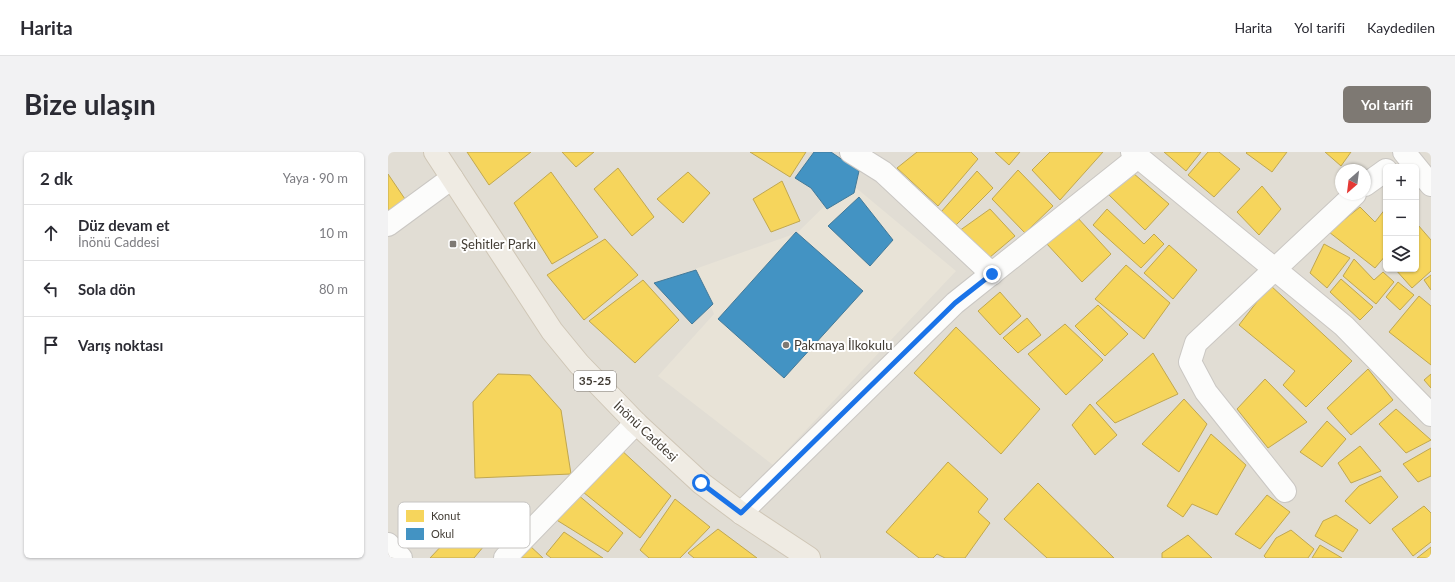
<!DOCTYPE html>
<html lang="tr">
<head>
<meta charset="utf-8">
<style>
	:root { --surface:#fff; --page:#f2f2f3; --text:#2b2b33; --muted:#7c7c81; --line:#e1e1e2; --accent:#7e7973 }
	body { margin:0; font-family:Lato,sans-serif; background:var(--page); color:var(--text) }
	.controls { position:absolute; right:12px; top:12px; display:grid; overflow:hidden; border-radius:6px; box-shadow:0 1px 3px #0004 }
	.controls button { width:36px; height:36px; display:grid; place-items:center; padding:0; border:0; border-bottom:1px solid var(--line); background:var(--surface); color:var(--text); font:20px sans-serif }
	.compass { position:absolute; left:947px; top:12px; width:36px; height:36px; border-radius:50%; background:var(--surface); box-shadow:0 1px 3px #0004; rotate:208deg }
	.stop { position:absolute; width:12px; height:12px; margin:-9px; border:3px solid #1a73e8; border-radius:50%; background:#fff }
	.stop.end { background:#1a73e8; border-color:#fff; box-shadow:0 1px 4px #0008 }
	.list { margin:0; padding:0; list-style:none }
	h2 { display:flex; justify-content:space-between; align-items:center; height:52px; margin:0; padding:0 16px; font-size:17px }
	h2 small { font-size:13px; font-weight:400; color:var(--muted) }
	.list li { display:grid; grid-template-columns:26px 1fr auto; gap:12px; align-items:center; box-sizing:border-box; height:56px; padding:0 16px; border-top:1px solid var(--line) }
	.list b { display:block; font-size:15px; white-space:nowrap }
	.list p { margin:0; font-size:13px; white-space:nowrap; color:var(--muted) }
	.list em { font-size:13px; font-style:normal; color:var(--muted) }
	.icon { flex:none; width:22px; height:22px; fill:none; stroke:currentColor; stroke-width:2; stroke-linecap:round; stroke-linejoin:round }
	.map { position:relative; flex:none; width:1043px; height:406px; overflow:hidden; border-radius:6px }
	header { display:flex; align-items:center; gap:24px; box-sizing:border-box; height:56px; padding:0 20px; background:var(--surface); border-bottom:1px solid var(--line) }
	header strong { font-size:19px }
	nav { display:flex; gap:22px; margin-inline-start:auto; font-size:14px }
	.intro { display:flex; align-items:center; justify-content:space-between; box-sizing:border-box; height:96px; padding:0 24px }
	h1 { margin:0; font-size:28px }
	.button { padding:10px 18px; border-radius:6px; background:var(--accent); color:#fff; font-size:14px; font-weight:700 }
	main { display:flex; gap:24px; padding:0 24px }
	aside { flex:1; background:var(--surface); border-radius:6px; box-shadow:0 1px 3px #0004 }
	.map>svg:first-child { display:block }
	.residential { fill:#e1ddd4; fill-rule:evenodd }
	.education { fill:#e8e3d7 }
	.homes { fill:#f6d55c; stroke:#c0a750 }
	.schools { fill:#4393c3; stroke:#437998 }
	.lines { fill:none; stroke-linecap:round; stroke-linejoin:round }
	.minor-casing { stroke:#cac7c3; stroke-width:24 }
	.tertiary-casing { stroke:#cac7c3; stroke-width:24 }
	.primary-casing { stroke:#cfc6b6; stroke-width:24 }
	.minor { stroke:#fcfcfb; stroke-width:22 }
	.tertiary { stroke:#fcfcfb; stroke-width:22 }
	.primary { stroke:#efebe3; stroke-width:22 }
	.route { stroke:#1a73e8; stroke-width:5 }
	.poi-dot { fill:#7e7973; stroke:#fff; stroke-width:1.5 }
	.labels { text-anchor:middle; stroke-width:4; stroke-linejoin:round; paint-order:stroke }
	.shield { fill:#fff; stroke:#7b7671; stroke-width:1 }
	.shield-label { font-size:12px; font-weight:bold; fill:#423c34 }
	.poi-label { font-size:13px; fill:#423c34; stroke:#fff; text-anchor:start }
	.street-label { font-size:13px; fill:#423c34; stroke:#fff }
	.key { fill:#fff; stroke:#c6c4c2; stroke-width:1 }
	.key-label { font-size:11px; fill:#423c34 }
</style>
</head>
<body>
<header>
<strong>Harita</strong>
<nav><a>Harita</a><a>Yol tarifi</a><a>Kaydedilen</a></nav>
</header>
<div class="intro"><h1>Bize ulaşın</h1><a class="button">Yol tarifi</a></div>
<main>
<aside>
<h2>2 dk<small>Yaya · 90 m</small></h2>
<ul class="list">
<li><svg class="icon" aria-label="ahead" viewBox="0 0 24 24"><path d="M12 20V5M6 11l6-6 6 6"/></svg><div><b>Düz devam et</b><p>İnönü Caddesi</p></div><em>10 m</em></li>
<li><svg class="icon" aria-label="left" viewBox="0 0 24 24"><path d="M17 20v-9H6M10 6l-5 5 5 5"/></svg><div><b>Sola dön</b></div><em>80 m</em></li>
<li><svg class="icon" aria-label="arrive" viewBox="0 0 24 24"><path d="M6 21V4h12l-3 4 3 4H6"/></svg><div><b>Varış noktası</b></div></li>
</ul>
</aside>
<div class="map">
<svg width="1043" height="406" viewBox="0 0 1043 406">
	<rect width="100%" height="100%" fill="#eeebe7"/>
	<path class="residential" d="M 0,0 L 1043,0 L 1043,406 L 0,406 ZM 998,15 L 1028,15 L 1028,117 L 998,117 ZM 953,18 L 977,18 L 977,42 L 953,42 Z"/>
	<path class="education" d="M 461,30 L 568,119 L 385,313 L 270,224 L 326,162 L 307,117 L 409,81 Z"/>
	<g class="homes">
		<path d="M 79,0 L 143,0 L 101,33 Z"/>
		<path d="M 174,0 L 206,0 L 188,15 Z"/>
		<path d="M 362,0 L 418,0 L 402,25 Z"/>
		<path d="M 529,0 L 583,0 L 590,7 L 550,54 L 509,16 Z"/>
		<path d="M 607,0 L 632,0 L 621,13 Z"/>
		<path d="M 662,0 L 715,0 L 672,48 L 644,18 Z"/>
		<path d="M 776,0 L 813,0 L 798,19 Z"/>
		<path d="M 820,0 L 831,0 L 852,17 L 826,45 L 800,23 Z"/>
		<path d="M 859,0 L 899,0 L 884,20 L 858,1 Z"/>
		<path d="M 937,0 L 963,0 L 953,14 Z"/>
		<path d="M 230,16 L 266,65 L 244,84 L 206,37 Z"/>
		<path d="M 630,18 L 665,54 L 637,81 L 604,47 Z"/>
		<path d="M 589,19 L 605,36 L 567,74 L 553,60 Z"/>
		<path d="M 163,20 L 210,85 L 164,112 L 126,51 Z"/>
		<path d="M 300,20 L 322,41 L 295,71 L 269,47 Z"/>
		<path d="M 745,21 L 781,52 L 757,78 L 721,43 Z"/>
		<path d="M 0,22 L 19,50 L 0,64 Z"/>
		<path d="M 394,29 L 412,69 L 383,80 L 365,47 Z"/>
		<path d="M 874,34 L 893,57 L 871,83 L 849,60 Z"/>
		<path d="M 972,55 L 987,70 L 998,56 L 998,103 L 987,116 L 941,80 Z"/>
		<path d="M 602,57 L 627,84 L 595,111 L 571,79 Z"/>
		<path d="M 719,57 L 756,92 L 766,82 L 776,92 L 753,116 L 705,73 Z"/>
		<path d="M 688,64 L 723,102 L 694,130 L 658,91 Z"/>
		<path d="M 1030,73 L 1043,88 L 1043,119 L 1024,136 L 1007,117 L 1028,117 L 1028,76 Z"/>
		<path d="M 217,87 L 250,123 L 196,168 L 159,123 Z"/>
		<path d="M 936,92 L 962,106 L 939,136 L 922,121 Z"/>
		<path d="M 781,93 L 809,118 L 785,147 L 756,121 Z"/>
		<path d="M 966,107 L 986,128 L 995,120 L 1006,130 L 988,152 L 955,124 Z"/>
		<path d="M 738,113 L 782,151 L 756,187 L 707,147 Z"/>
		<path d="M 1043,123 L 1043,138 L 1036,128 Z"/>
		<path d="M 953,127 L 985,155 L 972,168 L 942,140 Z"/>
		<path d="M 255,128 L 291,168 L 247,211 L 201,169 Z"/>
		<path d="M 1010,130 L 1026,143 L 1012,158 L 998,145 Z"/>
		<path d="M 882,133 L 964,209 L 918,255 L 895,233 L 907,219 L 851,173 Z"/>
		<path d="M 612,140 L 633,164 L 612,183 L 590,159 Z"/>
		<path d="M 1031,144 L 1043,154 L 1043,213 L 1001,180 Z"/>
		<path d="M 710,153 L 740,182 L 717,204 L 687,174 Z"/>
		<path d="M 639,166 L 653,183 L 630,201 L 615,186 Z"/>
		<path d="M 677,172 L 715,208 L 678,243 L 640,202 Z"/>
		<path d="M 568,175 L 652,257 L 613,302 L 526,221 Z"/>
		<path d="M 765,201 L 790,242 L 727,271 L 708,251 Z"/>
		<path d="M 980,217 L 1005,248 L 963,283 L 939,256 Z"/>
		<path d="M 110,222 L 142,223 L 173,258 L 183,322 L 87,326 L 85,250 Z"/>
		<path d="M 1043,222 L 1043,236 L 1036,228 Z"/>
		<path d="M 877,227 L 919,270 L 880,296 L 849,257 Z"/>
		<path d="M 796,247 L 819,272 L 791,320 L 754,292 Z"/>
		<path d="M 702,252 L 729,283 L 707,303 L 684,273 Z"/>
		<path d="M 1008,257 L 1043,288 L 1018,301 L 991,272 Z"/>
		<path d="M 939,269 L 958,287 L 934,315 L 912,300 Z"/>
		<path d="M 823,282 L 858,313 L 829,363 L 804,352 L 795,365 L 779,354 Z"/>
		<path d="M 972,294 L 993,319 L 963,331 L 950,311 Z"/>
		<path d="M 231,296 L 283,344 L 252,386 L 190,336 Z"/>
		<path d="M 1043,296 L 1043,324 L 1030,330 L 1015,312 Z"/>
		<path d="M 560,310 L 600,347 L 590,360 L 602,371 L 577,406 L 557,406 L 549,402 L 545,406 L 531,406 L 498,380 Z"/>
		<path d="M 993,324 L 1010,345 L 982,372 L 957,349 L 971,334 Z"/>
		<path d="M 650,331 L 726,406 L 659,406 L 616,367 Z"/>
		<path d="M 189,342 L 235,381 L 220,400 L 167,367 Z"/>
		<path d="M 879,343 L 902,360 L 872,397 L 847,382 Z"/>
		<path d="M 287,347 L 322,375 L 292,406 L 261,406 L 252,398 Z"/>
		<path d="M 1036,354 L 1043,361 L 1043,390 L 1025,404 L 1004,377 Z"/>
		<path d="M 948,363 L 970,378 L 955,400 L 927,384 L 935,369 Z"/>
		<path d="M 74,372 L 96,394 L 86,406 L 42,406 Z"/>
		<path d="M 330,377 L 369,406 L 306,406 L 300,401 Z"/>
		<path d="M 903,378 L 926,397 L 920,406 L 878,406 L 876,404 L 888,386 Z"/>
		<path d="M 176,380 L 215,406 L 163,406 L 158,402 Z"/>
		<path d="M 800,383 L 824,406 L 774,406 L 774,401 Z"/>
		<path d="M 141,393 L 155,406 L 128,406 Z"/>
		<path d="M 932,393 L 954,406 L 924,406 Z"/>
		<path d="M 1043,395 L 1043,406 L 1029,406 Z"/>
	</g>
	<g class="schools">
		<path d="M 426,0 L 443,0 L 471,19 L 466,41 L 439,57 L 423,36 L 407,26 Z"/>
		<path d="M 471,45 L 505,88 L 482,114 L 440,74 Z"/>
		<path d="M 408,80 L 475,139 L 396,226 L 330,167 Z"/>
		<path d="M 308,118 L 325,152 L 304,172 L 266,131 Z"/>
	</g>
	<g class="lines">
		<g class="minor-casing">
			<g id="minor">
				<path d="M 463,0 L 495,20 L 604,122"/>
				<path d="M 1016,0 L 1043,33"/>
				<path d="M 977,33 L 998,18"/>
				<path d="M 0,73 L 64,26"/>
				<path d="M 897,339 L 818,240 L 802,210 L 808,191 L 967,42"/>
				<path d="M 353,361 L 567,151 L 750,5"/>
				<path d="M 0,392 L 13,406"/>
				<path d="M 117,406 L 248,271"/>
			</g>
		</g>
		<g class="tertiary-casing">
			<path id="tertiary" d="M 744,0 L 956,174 L 1043,263"/>
		</g>
		<g class="primary-casing">
			<path id="primary" d="M 47,0 L 164,179 L 191,212 L 248,271 L 313,331 L 353,361 L 421,406"/>
		</g>
		<use href="#minor" class="minor"/>
		<use href="#tertiary" class="tertiary"/>
		<use href="#primary" class="primary"/>
	</g>
	<g class="lines">
		<path class="route" d="M 313,331 L 353,361 L 567,151 L 604,122"/>
	</g>
	<g class="poi-dot">
		<rect x="61" y="88" width="8" height="8" rx="2"/>
		<circle cx="398" cy="193" r="4"/>
	</g>
	<g class="labels">
		<rect class="shield" x="186" y="219" width="42" height="20" rx="3"/>
		<g class="shield-label">
			<text x="207" y="233">35-25</text>
		</g>
		<g class="poi-label">
			<text x="73" y="97">Şehitler Parkı</text>
			<text x="406" y="198">Pakmaya İlkokulu</text>
		</g>
		<g class="street-label">
			<text transform="translate(258 279) rotate(43)" y="5">İnönü Caddesi</text>
		</g>
	</g>
	<rect x="10" y="350" width="132" height="46" rx="6" class="key"/>
	<rect x="18" y="358" width="18" height="12" fill="#f6d55c"/>
	<rect x="18" y="376" width="18" height="12" fill="#4393c3"/>
	<g class="key-label">
		<text x="43" y="368">Konut</text>
		<text x="43" y="386">Okul</text>
	</g>
</svg>
<div class="controls">
<button>+</button>
<button>−</button>
<button><svg class="icon" aria-label="layers" viewBox="0 0 24 24"><path d="M12 4l9 5-9 5-9-5zM3 14l9 5 9-5"/></svg></button>
</div>
<svg class="compass" viewBox="-18 -18 36 36"><path d="M0-13l5 13h-10z" fill="#e53935"/><path d="M0 13l5-13h-10z" fill="#7c7c81"/></svg>
<div class="stop" style="left:313px;top:331px"></div>
<div class="stop end" style="left:604px;top:122px"></div>
</div>
</main>
</body>
</html>
